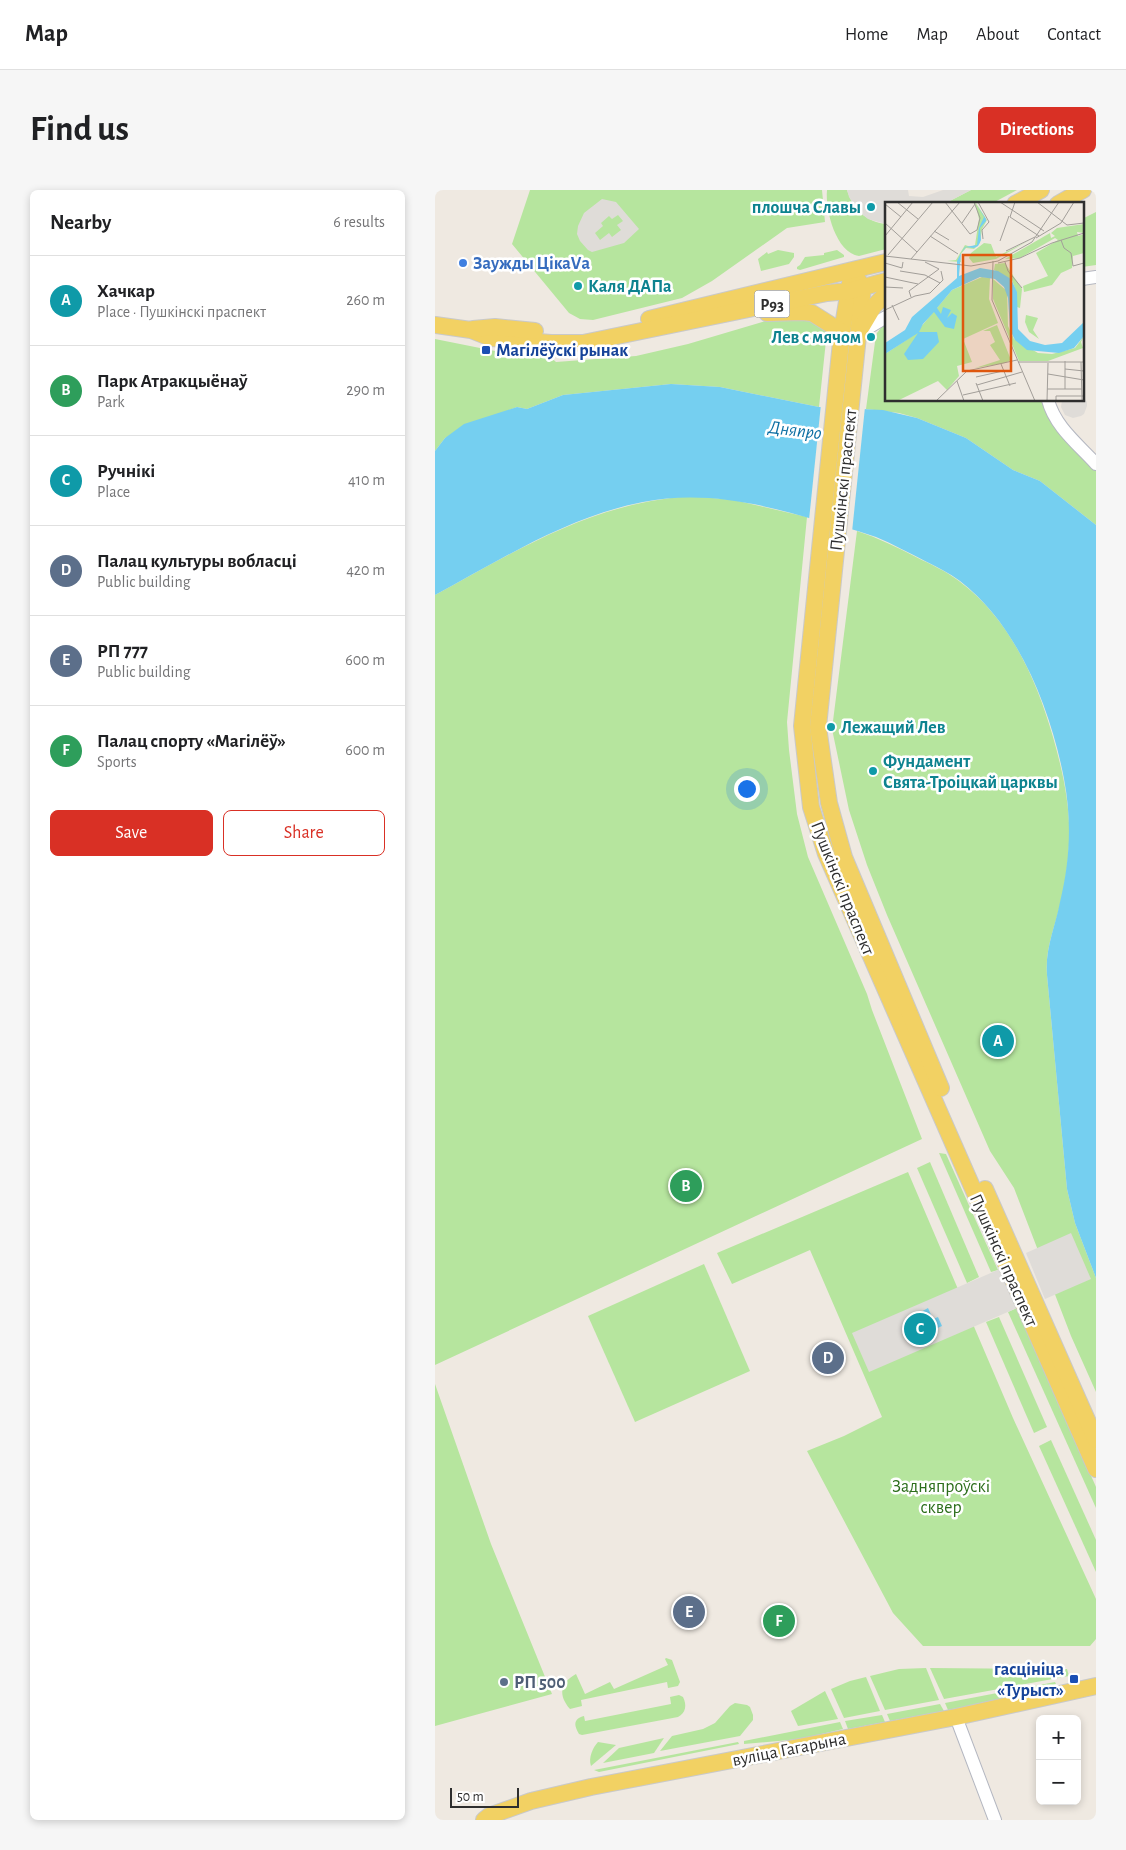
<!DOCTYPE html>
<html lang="en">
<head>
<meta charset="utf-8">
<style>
	:root { --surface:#fff; --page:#f6f6f6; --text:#202124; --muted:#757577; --line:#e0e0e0; --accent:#d93025 }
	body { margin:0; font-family:"Alegreya Sans",sans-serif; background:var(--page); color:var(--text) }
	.controls { position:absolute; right:15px; bottom:15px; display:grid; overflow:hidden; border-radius:8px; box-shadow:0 2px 8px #0003 }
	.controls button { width:45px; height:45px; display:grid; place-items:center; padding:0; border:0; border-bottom:1px solid var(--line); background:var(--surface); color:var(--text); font:25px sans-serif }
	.scale { position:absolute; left:15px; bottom:12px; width:69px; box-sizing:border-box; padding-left:5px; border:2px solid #2e2e2e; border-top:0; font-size:14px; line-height:18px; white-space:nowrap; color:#2e2e2e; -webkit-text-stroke:4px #fff; paint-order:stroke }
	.you { position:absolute; left:311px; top:598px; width:18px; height:18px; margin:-12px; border:4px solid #fff; border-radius:50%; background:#1a73e8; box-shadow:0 0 0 8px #1a73e833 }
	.badge { display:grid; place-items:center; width:32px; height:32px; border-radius:50%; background:var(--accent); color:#fff; font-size:16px; font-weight:700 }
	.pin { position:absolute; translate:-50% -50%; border:2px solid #fff; box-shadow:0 1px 5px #0006 }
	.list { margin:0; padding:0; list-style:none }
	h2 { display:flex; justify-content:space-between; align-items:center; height:65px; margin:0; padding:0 20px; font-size:21px }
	h2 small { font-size:16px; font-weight:400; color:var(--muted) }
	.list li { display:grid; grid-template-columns:32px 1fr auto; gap:15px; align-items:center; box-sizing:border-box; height:90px; padding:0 20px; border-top:1px solid var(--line) }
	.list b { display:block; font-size:19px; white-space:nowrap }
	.list p { margin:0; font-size:16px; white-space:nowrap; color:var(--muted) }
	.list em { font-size:16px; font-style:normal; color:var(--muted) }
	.actions { display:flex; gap:10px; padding:15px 20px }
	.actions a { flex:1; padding:11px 0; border:1px solid var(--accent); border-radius:8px; text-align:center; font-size:18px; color:var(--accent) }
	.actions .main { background:var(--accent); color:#fff }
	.map { position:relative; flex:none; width:661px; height:1630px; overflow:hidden; border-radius:8px }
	header { display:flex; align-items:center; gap:30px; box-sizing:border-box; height:70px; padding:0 25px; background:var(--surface); border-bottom:1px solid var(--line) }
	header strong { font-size:24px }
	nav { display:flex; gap:28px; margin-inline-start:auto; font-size:18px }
	.intro { display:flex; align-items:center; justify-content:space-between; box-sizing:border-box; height:120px; padding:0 30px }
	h1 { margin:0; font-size:35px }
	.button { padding:12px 22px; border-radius:8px; background:var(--accent); color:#fff; font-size:18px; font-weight:700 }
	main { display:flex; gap:30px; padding:0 30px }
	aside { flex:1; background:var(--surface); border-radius:8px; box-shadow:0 2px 8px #0003 }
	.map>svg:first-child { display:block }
	.green { fill:#b6e59e }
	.plaza { fill:#dfdcd8; fill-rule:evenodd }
	.water { fill:#75cff0 }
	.pier { fill:#efe9e1 }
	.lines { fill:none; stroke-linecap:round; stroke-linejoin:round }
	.minor-casing { stroke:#b4b7c1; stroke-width:14 }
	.major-casing { stroke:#c9c9c9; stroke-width:18 }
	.minor { stroke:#fff; stroke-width:12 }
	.major { stroke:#f2d163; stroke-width:16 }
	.culture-dot { fill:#0f9aa8; stroke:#fff; stroke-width:2 }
	.shop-dot { fill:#3f7fe0; stroke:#fff; stroke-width:2 }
	.transit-dot { fill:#1a4fb4; stroke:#fff; stroke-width:2 }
	.service-dot { fill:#5c6f8a; stroke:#fff; stroke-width:2 }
	.labels { text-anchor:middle; stroke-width:5; stroke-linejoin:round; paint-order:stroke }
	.shield { fill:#fff; stroke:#6d6d6d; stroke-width:1 }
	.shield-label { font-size:16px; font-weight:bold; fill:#2e2e2e }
	.culture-label { font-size:18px; font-weight:bold; fill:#0d838f; stroke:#fff; text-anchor:start }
	.shop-label { font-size:18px; font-weight:bold; fill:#366cbe; stroke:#fff; text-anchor:start }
	.transit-label { font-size:18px; font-weight:bold; fill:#164399; stroke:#fff; text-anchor:start }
	.street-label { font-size:18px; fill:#2e2e2e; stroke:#fff }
	.park-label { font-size:18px; fill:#2c6e1b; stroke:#fff }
	.service-label { font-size:18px; font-weight:bold; fill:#4e5e75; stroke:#fff; text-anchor:start }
	.water-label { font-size:19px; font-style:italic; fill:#0d6fa3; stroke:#fff }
	.inset-road { fill:none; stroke:#a29e99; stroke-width:1 }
	.view { fill:#df570e; fill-opacity:0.15; stroke:#df570e; stroke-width:2.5 }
	.inset-edge { fill:none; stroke:#2e2e2e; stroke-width:2.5 }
</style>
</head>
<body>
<header>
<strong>Map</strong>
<nav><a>Home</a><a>Map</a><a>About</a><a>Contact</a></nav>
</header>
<div class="intro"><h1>Find us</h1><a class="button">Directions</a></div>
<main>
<aside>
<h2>Nearby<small>6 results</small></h2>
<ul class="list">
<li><span class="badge" style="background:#0f9aa8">A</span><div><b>Хачкар</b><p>Place · Пушкінскі праспект</p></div><em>260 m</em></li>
<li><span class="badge" style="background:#2e9e5b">B</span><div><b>Парк Атракцыёнаў</b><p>Park</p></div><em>290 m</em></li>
<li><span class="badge" style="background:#0f9aa8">C</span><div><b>Ручнікі</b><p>Place</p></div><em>410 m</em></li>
<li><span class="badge" style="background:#5c6f8a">D</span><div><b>Палац культуры вобласці</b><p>Public building</p></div><em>420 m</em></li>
<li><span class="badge" style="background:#5c6f8a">E</span><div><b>РП 777</b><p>Public building</p></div><em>600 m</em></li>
<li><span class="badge" style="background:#2e9e5b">F</span><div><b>Палац спорту «Магілёў»</b><p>Sports</p></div><em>600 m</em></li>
</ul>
<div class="actions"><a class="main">Save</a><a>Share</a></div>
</aside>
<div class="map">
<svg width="661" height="1630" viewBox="0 0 661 1630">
	<rect width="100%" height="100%" fill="#efe9e1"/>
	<g class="green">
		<path d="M 95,0 L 387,0 L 390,32 L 352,38 L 277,91 L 247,108 L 158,130 L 145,129 L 134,123 L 77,54 Z"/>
		<path d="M 392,0 L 412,0 C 418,19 431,32 451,34 L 451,59 L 424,66 C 401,63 390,20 392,0 Z"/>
		<path d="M 536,0 L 582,0 L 556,14 L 509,14 Z"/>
		<path d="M 661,22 L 661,75 L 647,77 L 647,29 Z"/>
		<path d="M 343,60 L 359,63 L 359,67 L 354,74 L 326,81 L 323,69 L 332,62 L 333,64 Z"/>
		<path d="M 402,60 L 409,65 L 409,67 L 365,80 L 362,79 L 362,77 L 365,75 L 370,67 L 389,65 L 389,63 Z"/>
		<path d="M 369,124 L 392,141 L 384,217 L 285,197 L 236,194 L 148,203 L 128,205 L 92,219 L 82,217 L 61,225 L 10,248 L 0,261 L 0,149 L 80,165 L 112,164 L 121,172 L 201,166 L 253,154 L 351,125 Z"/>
		<path d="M 451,131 L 451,210 L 610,210 L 629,246 L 661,281 L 661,335 L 605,291 L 578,280 L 531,248 L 482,228 L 464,223 L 431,219 L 440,152 L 442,143 Z"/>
		<path d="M 256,306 L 299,310 L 372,327 L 352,532 L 354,560 L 362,624 L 373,667 L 432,804 L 437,820 L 487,949 L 0,1175 L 0,405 C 85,359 156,313 256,306 Z"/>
		<path d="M 422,341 C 443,348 462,357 481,367 C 495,374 511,381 524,391 C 574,428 601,488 618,547 C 628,582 636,618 634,655 C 633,675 630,695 625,715 C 619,740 610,759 612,785 L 632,999 L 640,1033 L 661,1088 L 661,1202 L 636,1146 L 579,998 L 555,961 L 452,725 L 432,675 L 414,620 L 397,539 Z"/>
		<path d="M 504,963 L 511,964 L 563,1080 L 556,1082 Z"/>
		<path d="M 495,972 L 544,1087 L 532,1093 L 482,978 Z"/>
		<path d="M 473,982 L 578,1228 L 661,1409 L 661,1449 L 655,1456 L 488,1456 L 458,1423 L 372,1261 L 409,1246 L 447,1227 L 375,1060 L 297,1094 L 282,1063 Z"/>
		<path d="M 269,1074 L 315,1181 L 200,1232 L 153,1126 Z"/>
		<path d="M 582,1118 L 661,1297 L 661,1318 L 573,1122 Z"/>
		<path d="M 564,1127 L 612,1237 L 599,1243 L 551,1132 Z"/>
		<path d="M 0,1194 L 56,1354 L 117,1504 L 0,1536 Z"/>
		<path d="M 616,1250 L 661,1350 L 661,1382 L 604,1256 Z"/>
		<path d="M 231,1468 L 237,1470 L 245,1492 L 243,1496 L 233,1498 L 232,1492 L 146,1510 L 147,1516 L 135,1519 C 123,1505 125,1493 141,1484 L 150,1504 L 175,1492 L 179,1499 L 233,1475 L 230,1469 Z"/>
		<path d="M 491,1478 L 504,1510 L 450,1520 L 435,1486 L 464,1479 Z"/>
		<path d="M 495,1478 L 632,1479 L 634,1486 L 509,1509 Z"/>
		<path d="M 431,1487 L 445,1521 L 409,1528 L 396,1499 L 415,1491 Z"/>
		<path d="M 620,1492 L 621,1494 L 577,1508 L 513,1520 L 510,1513 Z"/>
		<path d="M 390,1501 L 403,1529 L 363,1536 L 356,1521 Z"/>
		<path d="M 244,1505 L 248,1507 C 252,1515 251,1523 243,1527 L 147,1545 L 144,1544 C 139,1535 138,1529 149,1526 L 150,1531 L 236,1514 L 235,1507 Z"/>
		<path d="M 300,1513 L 312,1515 L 315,1517 L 318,1525 L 318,1530 L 305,1546 L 225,1561 L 237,1546 L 268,1539 L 280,1533 L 295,1516 Z"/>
		<path d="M 505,1514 L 509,1521 L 455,1531 L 452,1524 Z"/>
		<path d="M 447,1525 L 450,1532 L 413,1539 L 410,1531 Z"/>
		<path d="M 405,1532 L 408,1539 L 365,1549 L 309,1554 L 309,1551 Z"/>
		<path d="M 229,1548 L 219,1563 L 168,1573 L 184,1558 Z"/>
		<path d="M 163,1552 L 181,1555 L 156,1576 C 153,1568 158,1557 163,1552 Z"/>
		<path d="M 303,1552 L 304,1554 L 164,1582 L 159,1580 Z"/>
	</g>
	<g class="plaza">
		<path d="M 412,0 L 473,0 L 474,6 L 488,7 L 508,0 L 536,0 L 509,14 L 451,14 L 451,34 L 433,29 L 422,20 L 414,7 Z"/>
		<path d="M 167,9 L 181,12 L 204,39 L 189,53 L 157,62 L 153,60 L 145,51 L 142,44 L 143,36 L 149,23 ZM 183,25 L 188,31 L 182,35 L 186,40 L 177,47 L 174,43 L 165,50 L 160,43 L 168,36 L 166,33 L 174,26 L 177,29 Z"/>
		<path d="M 647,205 L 652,212 L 652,216 L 649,224 L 646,226 L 638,228 L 630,225 L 626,217 L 627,210 L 647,210 Z"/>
		<path d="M 636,1043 L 656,1089 L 610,1109 L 591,1063 Z"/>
		<path d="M 565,1079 L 582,1118 L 434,1182 L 417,1143 ZM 498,1129 L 498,1140 L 499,1144 L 481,1153 L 478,1148 L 478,1135 L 488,1130 Z"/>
	</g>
	<g class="water">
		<path d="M 236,194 L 285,197 L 384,217 L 448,220 L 482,228 L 531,248 L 578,280 L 605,291 L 661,335 L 661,1088 L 640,1033 L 632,999 L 612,785 C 610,758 620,738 625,712 C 635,671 637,631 629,589 C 616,520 583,435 525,391 C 514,383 502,377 490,371 C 474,363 458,354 441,347 C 419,339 396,334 374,328 C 319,312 265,301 208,312 C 132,327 67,369 0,405 L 0,261 L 10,248 L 29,234 L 82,217 L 92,219 L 128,205 Z"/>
		<path d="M 493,1118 L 498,1129 L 503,1127 L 507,1136 L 498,1140 L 500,1145 L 481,1153 L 478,1148 L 476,1149 L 470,1136 L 488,1131 L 484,1123 Z"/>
	</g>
	<path class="pier" d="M 386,214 L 430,217 L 417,342 L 374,330 Z"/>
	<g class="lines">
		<g class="minor-casing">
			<g id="minor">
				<path d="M 647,89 L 661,87"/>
				<path d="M 423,144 L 451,127"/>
				<path d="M 613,210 C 620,237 644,255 661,274"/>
				<path d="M 521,1527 L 560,1630"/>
			</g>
		</g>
		<g class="major-casing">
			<g id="major">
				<path d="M 580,14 L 606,0"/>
				<path d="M 623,14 L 648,0"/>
				<path d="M 417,81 L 407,142 L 367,536 L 376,617 L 391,664 L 661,1279"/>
				<path d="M 417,81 L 428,97 L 383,537 L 394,613 L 409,667 L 506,898"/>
				<path d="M 332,123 L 367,122 L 377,123 L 407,142"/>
				<path d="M 214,129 L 451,72"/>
				<path d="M 0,135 L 36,140 L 56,148 L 116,153 L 148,153 L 392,103 L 414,101 L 451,91"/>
				<path d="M 426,138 L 439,116 L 451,104"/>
				<path d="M 38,139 L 60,137 L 100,141"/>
				<path d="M 550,999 L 661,1250"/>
				<path d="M 49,1630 L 54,1626 L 96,1611 L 156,1597 L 521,1527 L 661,1496"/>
			</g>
		</g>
		<use href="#minor" class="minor"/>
		<use href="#major" class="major"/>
	</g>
	<g class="culture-dot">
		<circle cx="436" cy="17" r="5"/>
		<circle cx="143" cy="96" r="5"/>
		<circle cx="436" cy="147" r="5"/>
		<circle cx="396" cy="537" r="5"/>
		<circle cx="438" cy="581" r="5"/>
	</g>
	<circle class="shop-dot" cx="28" cy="73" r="5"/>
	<g class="transit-dot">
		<rect x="46" y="155" width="10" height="10" rx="2.5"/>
		<rect x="634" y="1484" width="10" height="10" rx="2.5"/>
	</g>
	<circle class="service-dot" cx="69" cy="1492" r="5"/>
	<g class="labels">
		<rect class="shield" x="319.5" y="100.5" width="35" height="27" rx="4"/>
		<g class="shield-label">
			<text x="337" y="120">Р93</text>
		</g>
		<g class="culture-label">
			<text x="426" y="23" text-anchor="end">плошча Славы</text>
			<text x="153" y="102">Каля ДАПа</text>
			<text x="426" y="153" text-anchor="end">Лев с мячом</text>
			<text x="406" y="543">Лежащий Лев</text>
			<text x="448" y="577">Фундамент<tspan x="448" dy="21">Свята-Троіцкай царквы</tspan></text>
		</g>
		<g class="shop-label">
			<text x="38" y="79">Заужды ЦікаVа</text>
		</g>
		<g class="transit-label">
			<text x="61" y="166">Магілёўскі рынак</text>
			<text x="629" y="1485" text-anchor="end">гасцініца<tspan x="629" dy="21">«Турыст»</tspan></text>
		</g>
		<g class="street-label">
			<text transform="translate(408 290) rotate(-84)" y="6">Пушкінскі праспект</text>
			<text transform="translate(408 698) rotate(68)" y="6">Пушкінскі праспект</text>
			<text transform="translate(569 1070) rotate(66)" y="6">Пушкінскі праспект</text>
			<text transform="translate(354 1559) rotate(-11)" y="6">вуліца Гагарына</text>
		</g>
		<g class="park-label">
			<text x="506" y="1302">Задняпроўскі<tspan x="506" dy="21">сквер</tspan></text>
		</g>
		<g class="service-label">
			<text x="79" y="1498">РП 500</text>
		</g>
		<g class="water-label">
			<text transform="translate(360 239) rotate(7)" y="7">Дняпро</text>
		</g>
	</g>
	<g transform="translate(450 12)">
		<rect width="199" height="199" fill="#efe9e1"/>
		<path d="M 90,0 L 102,18 L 97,27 L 95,41 L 89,47 L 81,46 L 75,53 L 76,60 L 62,59 L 71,58 L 80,43 L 86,45 L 90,43 L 94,17 ZM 199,22 L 199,31 L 192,30 L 193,34 L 199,32 L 199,51 L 188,54 L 187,66 L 176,71 L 167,83 L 139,90 L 138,84 L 163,74 L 151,51 L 173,38 L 170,36 L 135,56 L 120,57 L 165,31 L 166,36 L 170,34 L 166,31 L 172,26 ZM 145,38 L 111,57 L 88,61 L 84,56 L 86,51 L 99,41 L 106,42 L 111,55 ZM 120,61 L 137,87 L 135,106 L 132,105 L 132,92 L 127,78 L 109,68 L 110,62 ZM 97,75 L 105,76 L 104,97 L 113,121 L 78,137 L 87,160 L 72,164 L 74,174 L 62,188 L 53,179 L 12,199 L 0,199 L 0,152 L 29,133 L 67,88 ZM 108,77 L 122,89 L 123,124 L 129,137 L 153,151 L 167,152 L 190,146 L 199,134 L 196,140 L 198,146 L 163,159 L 134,159 L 108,97 ZM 141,113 L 153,116 L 148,128 L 154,137 L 144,130 L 140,120 ZM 112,123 L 126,158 L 120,161 L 90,166 L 115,158 L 105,143 L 110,140 L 105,129 L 98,129 Z" fill="#b6e59e"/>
		<path d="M 92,3 L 101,17 L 101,19 L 95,26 L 96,38 L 93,44 L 89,46 L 81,45 L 76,51 L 74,74 L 95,66 L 113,69 L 126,77 L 132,90 L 133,127 L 145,139 L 160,143 L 177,141 L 199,120 L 199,134 L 189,146 L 174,151 L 142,148 L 130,138 L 125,128 L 123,96 L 119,85 L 110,77 L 95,75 L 67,88 L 52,106 L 56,112 L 58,105 L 66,108 L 62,116 L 67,111 L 72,114 L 69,127 L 60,125 L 49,110 L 38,122 L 34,130 L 52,130 L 54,140 L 38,157 L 23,158 L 19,152 L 33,131 L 0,152 L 0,141 L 20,128 L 27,115 L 72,76 L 72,59 L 76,51 L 80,45 L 92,43 L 94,26 L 99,15 Z" fill="#75cff0"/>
		<path class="inset-road" d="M 12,0 L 33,17M 60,0 L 85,32 L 92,28 L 95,16 L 89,0M 93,0 L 104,20 L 97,28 L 98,37M 115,0 L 159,29M 130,0 L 125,15 L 154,34M 152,0 L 182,23 L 199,21M 0,2 L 16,15M 0,21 L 32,50M 77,21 L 90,2M 49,29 L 64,38M 0,34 L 28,0M 45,34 L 73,52M 151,36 L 176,21 L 189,0M 176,38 L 179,46 L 186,51 L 188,64 L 199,61M 115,39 L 124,14M 121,49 L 150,35M 3,53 L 48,0M 0,54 L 86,64 L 113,59 L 147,40 L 174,0M 26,57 L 75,0M 108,59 L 107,98 L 150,199M 40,60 L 54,67M 120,60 L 123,69 L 137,86M 0,61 L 17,66 L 18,60M 113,61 L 135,56 L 167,41 L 199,31M 15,69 L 40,73 L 55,81 L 58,78 L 56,69M 0,75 L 33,82M 0,85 L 18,86M 26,95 L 24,89 L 54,67M 7,103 L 14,118M 0,108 L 30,94 L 45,91 L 55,81M 180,159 L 180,187M 133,160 L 199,160M 196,160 L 197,199M 116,162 L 125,184M 180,167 L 199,169M 163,172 L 199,178M 91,175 L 118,169M 72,179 L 79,199M 91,181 L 98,199M 92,183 L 137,170M 162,187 L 197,187M 78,193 L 131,181M 51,199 L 82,169 L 132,158M 162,199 L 163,161M 171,199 L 171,194 L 198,194"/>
		<path class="view" d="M 78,53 L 126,53 L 126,169 L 78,169 Z"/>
		<rect width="199" height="199" class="inset-edge"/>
	</g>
</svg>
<div class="controls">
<button>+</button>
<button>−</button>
</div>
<div class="scale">50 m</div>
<div class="you"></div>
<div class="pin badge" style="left:563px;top:851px;background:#0f9aa8">A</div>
<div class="pin badge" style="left:251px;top:996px;background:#2e9e5b">B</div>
<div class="pin badge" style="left:485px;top:1139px;background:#0f9aa8">C</div>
<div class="pin badge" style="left:393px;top:1168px;background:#5c6f8a">D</div>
<div class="pin badge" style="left:254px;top:1422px;background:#5c6f8a">E</div>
<div class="pin badge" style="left:344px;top:1431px;background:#2e9e5b">F</div>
</div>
</main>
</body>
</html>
